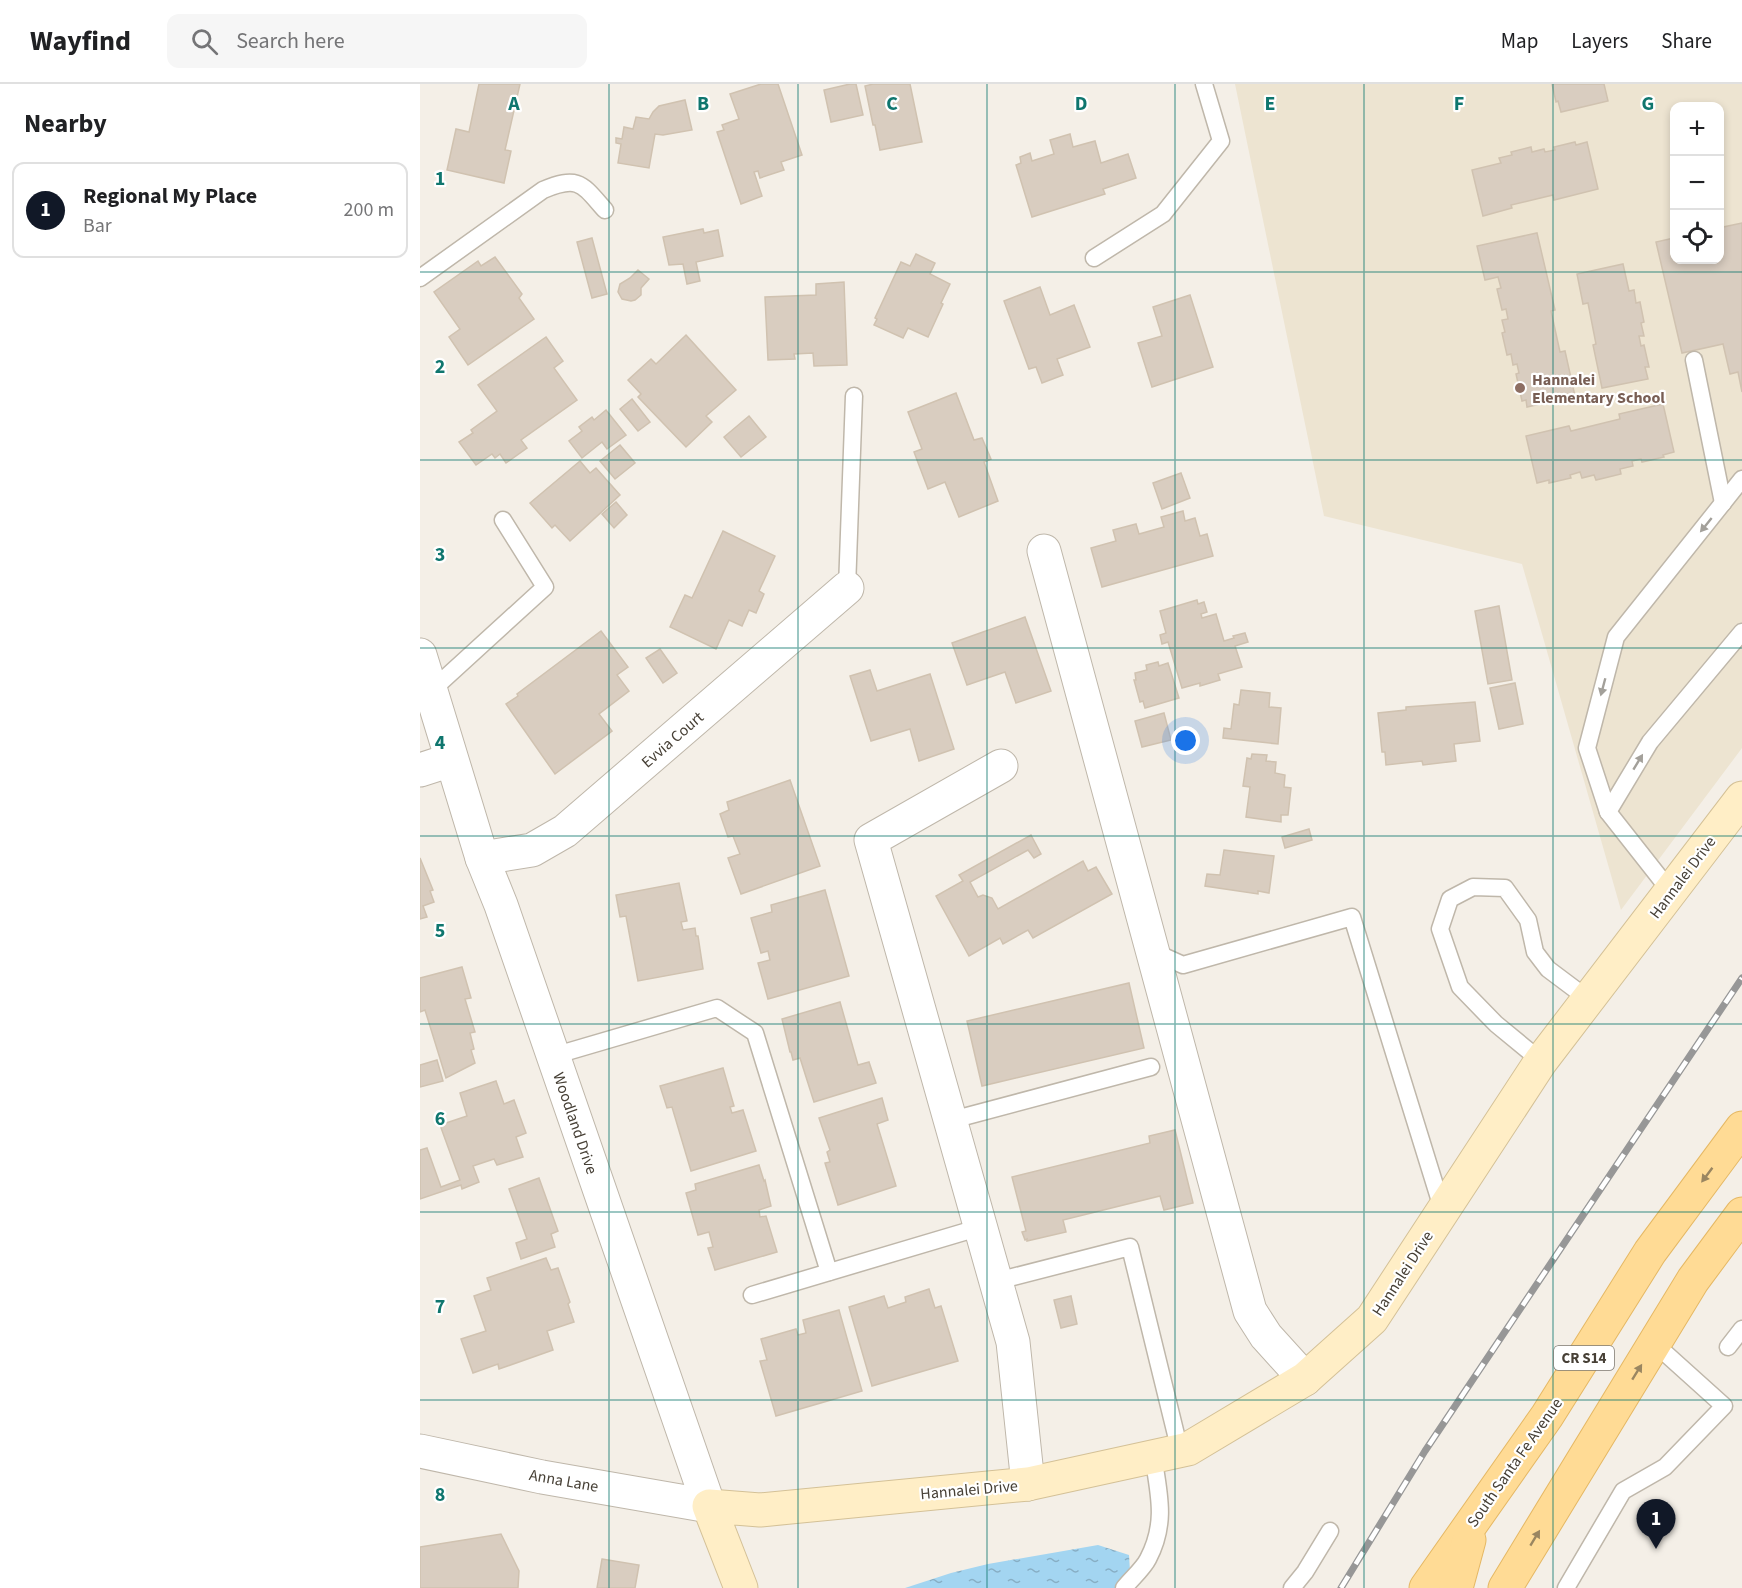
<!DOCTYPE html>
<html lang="en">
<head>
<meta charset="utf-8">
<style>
	:root { --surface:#fff; --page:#f6f6f6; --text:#202124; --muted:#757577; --line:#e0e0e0; --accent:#111827 }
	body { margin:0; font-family:"Source Sans 3",sans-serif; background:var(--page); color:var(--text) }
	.controls { position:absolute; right:18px; top:18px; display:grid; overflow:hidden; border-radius:12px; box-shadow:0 3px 9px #0003 }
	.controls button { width:54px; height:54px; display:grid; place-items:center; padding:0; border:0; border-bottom:2px solid var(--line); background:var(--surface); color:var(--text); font:30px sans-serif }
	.you { position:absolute; left:766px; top:657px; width:21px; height:21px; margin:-15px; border:4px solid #fff; border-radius:50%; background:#1a73e8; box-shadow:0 0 0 9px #1a73e833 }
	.badge { display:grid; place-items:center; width:39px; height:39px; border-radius:50%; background:var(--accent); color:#fff; font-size:20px; font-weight:700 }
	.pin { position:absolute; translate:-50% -50px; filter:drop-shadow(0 2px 3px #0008) }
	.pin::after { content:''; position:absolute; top:32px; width:21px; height:18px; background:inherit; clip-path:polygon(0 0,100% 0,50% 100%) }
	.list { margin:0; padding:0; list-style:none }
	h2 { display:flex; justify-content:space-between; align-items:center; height:78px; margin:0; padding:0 24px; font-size:26px }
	h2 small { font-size:20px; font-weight:400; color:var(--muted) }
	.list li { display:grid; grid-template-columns:39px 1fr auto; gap:18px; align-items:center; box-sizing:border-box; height:96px; margin:0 12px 12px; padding:0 12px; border:2px solid var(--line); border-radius:12px }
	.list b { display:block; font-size:22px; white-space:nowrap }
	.list p { margin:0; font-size:20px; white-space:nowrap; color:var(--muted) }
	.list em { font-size:20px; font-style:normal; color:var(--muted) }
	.icon { flex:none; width:33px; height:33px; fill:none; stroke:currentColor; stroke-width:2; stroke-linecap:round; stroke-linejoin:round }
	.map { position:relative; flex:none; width:1322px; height:1504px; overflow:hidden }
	header { display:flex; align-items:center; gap:36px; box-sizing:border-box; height:84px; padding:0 30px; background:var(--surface); border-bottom:2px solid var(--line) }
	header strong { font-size:28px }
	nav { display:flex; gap:33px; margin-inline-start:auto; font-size:21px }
	.search { width:420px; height:54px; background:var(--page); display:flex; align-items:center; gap:15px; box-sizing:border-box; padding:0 21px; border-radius:12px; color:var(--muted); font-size:22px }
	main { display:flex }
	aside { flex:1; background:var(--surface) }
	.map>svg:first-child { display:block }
	.education { fill:#ede4d1; fill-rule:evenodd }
	.water { fill:url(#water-ripples) }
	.building { fill:#d9cdc0; stroke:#d0c2b0; stroke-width:1.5 }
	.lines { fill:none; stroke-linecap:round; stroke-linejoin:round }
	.lane-casing { stroke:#bfb7aa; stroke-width:19 }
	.street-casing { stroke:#bfb7aa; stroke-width:35 }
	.secondary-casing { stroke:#d4c197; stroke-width:35 }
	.primary-casing { stroke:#e5b864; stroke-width:35 }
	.lane { stroke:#fff; stroke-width:16 }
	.street { stroke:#fff; stroke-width:33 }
	.secondary { stroke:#ffeec6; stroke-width:33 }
	.primary { stroke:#ffdb95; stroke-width:33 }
	.rail-casing { stroke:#979797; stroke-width:7 }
	.rail { stroke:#fff; stroke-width:4.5; stroke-dasharray:14; stroke-linecap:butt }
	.oneway { fill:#a3a09a }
	.oneway2 { fill:#9a8661 }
	.grid { fill:none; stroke:#0f766e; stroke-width:1.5; stroke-opacity:0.55 }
	.education-dot { fill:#8d6e63; stroke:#fff; stroke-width:2 }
	.labels { text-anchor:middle; stroke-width:4.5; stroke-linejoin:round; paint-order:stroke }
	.shield { fill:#fff; stroke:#7e7972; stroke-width:1.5 }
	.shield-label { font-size:15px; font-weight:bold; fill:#474036 }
	.education-label { font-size:16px; font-weight:bold; fill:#785e54; stroke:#fff; text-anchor:start }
	.street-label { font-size:16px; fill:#474036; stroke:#fff }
	.grid-label { font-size:20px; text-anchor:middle; font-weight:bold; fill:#0f766e; stroke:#fff; stroke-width:4.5; stroke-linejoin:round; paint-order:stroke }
</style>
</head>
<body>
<header>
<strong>Wayfind</strong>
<div class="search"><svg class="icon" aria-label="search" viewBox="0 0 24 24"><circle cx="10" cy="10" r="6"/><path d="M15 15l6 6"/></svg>Search here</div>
<nav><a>Map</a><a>Layers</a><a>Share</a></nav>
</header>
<main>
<aside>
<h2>Nearby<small></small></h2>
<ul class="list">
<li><span class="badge">1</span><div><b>Regional My Place</b><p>Bar</p></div><em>200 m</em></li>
</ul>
</aside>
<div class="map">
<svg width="1322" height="1504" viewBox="0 0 1322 1504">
	<defs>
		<pattern id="water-ripples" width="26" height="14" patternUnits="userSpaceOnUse" patternTransform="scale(1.5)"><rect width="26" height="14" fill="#a3d5f1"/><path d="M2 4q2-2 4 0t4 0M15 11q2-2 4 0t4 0" fill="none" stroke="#87aec4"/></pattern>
	</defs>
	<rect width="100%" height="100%" fill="#f4efe7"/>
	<path class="education" d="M 815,0 L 1322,0 L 1322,664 L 1201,826 L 1102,480 L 904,432 ZM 1254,22 L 1300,22 L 1300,176 L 1254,176 Z"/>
	<path class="water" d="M 678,1461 L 709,1471 L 711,1504 L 485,1504 L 531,1489 L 568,1480 Z"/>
	<g class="building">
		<path d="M 59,0 L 100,0 L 85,66 L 91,67 L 84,99 L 27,86 L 36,45 L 49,48 Z"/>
		<path d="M 341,0 L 358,0 L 382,71 L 361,78 L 364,86 L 340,94 L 338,87 L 334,88 L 342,112 L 321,120 L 297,48 L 304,46 L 302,41 L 319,35 L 310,10 Z"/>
		<path d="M 430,0 L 436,0 L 443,31 L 411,38 L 404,6 Z"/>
		<path d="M 453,0 L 490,0 L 502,58 L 460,66 L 455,41 L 453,41 L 445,2 Z"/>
		<path d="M 1132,0 L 1184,0 L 1188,17 L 1141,28 L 1138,17 L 1136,18 Z"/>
		<path d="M 265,16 L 272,46 L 243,51 L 235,50 L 229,84 L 198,79 L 201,60 L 196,59 L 196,54 L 202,55 L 204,43 L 213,45 L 216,33 L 229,35 L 233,28 L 239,22 Z"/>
		<path d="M 650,50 L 653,63 L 675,57 L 681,79 L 708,70 L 716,94 L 683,105 L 685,110 L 612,133 L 596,81 L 601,79 L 600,73 L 610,69 L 612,77 L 634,70 L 630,56 Z"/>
		<path d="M 1155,58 L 1156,61 L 1167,58 L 1178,105 L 1134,116 L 1133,111 L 1091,121 L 1092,124 L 1063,132 L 1052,86 L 1081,79 L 1079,74 L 1092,71 L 1091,68 L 1111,63 L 1112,68 L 1124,65 L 1125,68 L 1135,66 L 1134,63 Z"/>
		<path d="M 1300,133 L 1303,143 L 1322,139 L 1322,308 L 1318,288 L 1310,290 L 1303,260 L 1262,269 L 1236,158 L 1254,154 L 1254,176 L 1300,176 Z"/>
		<path d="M 283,145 L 284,149 L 298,146 L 303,172 L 276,178 L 280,197 L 267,200 L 263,180 L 249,181 L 243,153 Z"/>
		<path d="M 1117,149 L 1135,226 L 1131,227 L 1140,268 L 1145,267 L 1155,312 L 1107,323 L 1106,316 L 1102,317 L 1096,290 L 1099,289 L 1097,280 L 1093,281 L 1091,270 L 1087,271 L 1082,249 L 1085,248 L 1082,236 L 1088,235 L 1086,225 L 1082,226 L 1077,205 L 1081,204 L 1078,193 L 1065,196 L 1057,162 Z"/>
		<path d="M 172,154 L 187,210 L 172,214 L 157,158 Z"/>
		<path d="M 496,170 L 515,179 L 510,190 L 530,200 L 521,219 L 523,220 L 508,253 L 488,244 L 483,254 L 454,241 L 457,235 L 455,234 L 481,178 L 490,182 Z"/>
		<path d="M 75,173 L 102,210 L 99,214 L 114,235 L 48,281 L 29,253 L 40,245 L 14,208 L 58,177 L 61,182 Z"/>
		<path d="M 1203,180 L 1209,207 L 1214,206 L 1216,219 L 1220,218 L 1224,238 L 1221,239 L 1224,252 L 1219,252 L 1221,262 L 1224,261 L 1229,283 L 1225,283 L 1228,295 L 1182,304 L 1173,261 L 1176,260 L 1168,219 L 1163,220 L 1157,190 Z"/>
		<path d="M 218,186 L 229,195 L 221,204 L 221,211 L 215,216 L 211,217 L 202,215 L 198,208 L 200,200 L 210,194 Z"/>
		<path d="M 424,198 L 427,281 L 394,282 L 393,269 L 374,270 L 375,275 L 348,276 L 345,213 L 396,211 L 396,200 Z"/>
		<path d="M 620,203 L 630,231 L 654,221 L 670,263 L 637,275 L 643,291 L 622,299 L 616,283 L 609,285 L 584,217 Z"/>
		<path d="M 770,211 L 793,283 L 732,303 L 718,259 L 742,252 L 733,223 Z"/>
		<path d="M 266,251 L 316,306 L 286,332 L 292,338 L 266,363 L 218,313 L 221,310 L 208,296 L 231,275 L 236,280 Z"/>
		<path d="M 126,253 L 143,277 L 134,284 L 157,316 L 101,356 L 107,364 L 86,379 L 80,370 L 75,374 L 72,370 L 56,381 L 39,358 L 53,349 L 51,346 L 77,327 L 58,301 Z"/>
		<path d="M 536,309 L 554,356 L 562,354 L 571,375 L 564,378 L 578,417 L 539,433 L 525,398 L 508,405 L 494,368 L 502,365 L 488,328 Z"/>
		<path d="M 212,315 L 230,338 L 218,347 L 200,325 Z"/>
		<path d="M 1243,320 L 1254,368 L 1243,371 L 1244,373 L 1222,378 L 1221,375 L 1212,377 L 1213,382 L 1200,385 L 1201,390 L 1176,396 L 1174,391 L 1162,394 L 1160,388 L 1150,391 L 1151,394 L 1129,399 L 1129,396 L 1117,399 L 1106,352 L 1149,342 L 1151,347 L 1200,335 L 1199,330 Z"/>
		<path d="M 186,326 L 206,351 L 187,365 L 182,358 L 162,374 L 149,357 L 162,347 L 159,343 L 172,333 L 174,336 Z"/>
		<path d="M 329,332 L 346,353 L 321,373 L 304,353 Z"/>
		<path d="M 200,361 L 215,379 L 195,395 L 180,377 Z"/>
		<path d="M 160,377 L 170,389 L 176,384 L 200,411 L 150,457 L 135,441 L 132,444 L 110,419 Z"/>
		<path d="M 761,389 L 770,414 L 742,425 L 733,399 Z"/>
		<path d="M 196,418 L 207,431 L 194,444 L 182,430 Z"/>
		<path d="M 763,427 L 765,437 L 775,434 L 780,452 L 787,450 L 793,472 L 682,503 L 671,464 L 696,457 L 693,446 L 716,440 L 719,450 L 744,443 L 741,433 Z"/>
		<path d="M 303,447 L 355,472 L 339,507 L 344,510 L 336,529 L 329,526 L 322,542 L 309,536 L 296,565 L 250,543 L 265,511 L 272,514 Z"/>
		<path d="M 777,516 L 778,520 L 784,518 L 787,528 L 781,530 L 782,534 L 796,530 L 804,557 L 814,554 L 813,552 L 825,549 L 828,558 L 815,562 L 822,583 L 798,590 L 800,596 L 780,602 L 780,599 L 762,604 L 748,558 L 742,560 L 740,551 L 746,549 L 740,527 Z"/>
		<path d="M 1079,522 L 1092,596 L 1068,600 L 1055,527 Z"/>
		<path d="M 605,533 L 631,607 L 596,619 L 585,588 L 547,601 L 532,559 Z"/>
		<path d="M 181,547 L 208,583 L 197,591 L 209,607 L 179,630 L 192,647 L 135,690 L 86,620 L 98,612 L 97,610 Z"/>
		<path d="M 240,565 L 257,589 L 243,599 L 226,574 Z"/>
		<path d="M 738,578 L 739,582 L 748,579 L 759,614 L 725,624 L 723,617 L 720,618 L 714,596 L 716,596 L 715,589 L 727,586 L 726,581 Z"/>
		<path d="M 450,586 L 457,607 L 510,590 L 534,665 L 499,677 L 490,645 L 451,657 L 430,592 Z"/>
		<path d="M 1095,599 L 1103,640 L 1079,645 L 1070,604 Z"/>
		<path d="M 821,606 L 850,609 L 849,623 L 861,624 L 858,660 L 803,654 L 804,644 L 811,645 L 814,620 L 819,621 Z"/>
		<path d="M 1055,618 L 1060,657 L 1034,660 L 1036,677 L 1003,681 L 1002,677 L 966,681 L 965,668 L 962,668 L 958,629 L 986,626 L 986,623 Z"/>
		<path d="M 744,629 L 751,656 L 722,663 L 715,637 Z"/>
		<path d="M 832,670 L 847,671 L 846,677 L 856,678 L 855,689 L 865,691 L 864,703 L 871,704 L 868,731 L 861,731 L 861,738 L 826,733 L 830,703 L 823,702 L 827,674 L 831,675 Z"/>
		<path d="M 370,696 L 400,782 L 321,810 L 308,774 L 320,770 L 313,752 L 308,753 L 300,730 L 309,726 L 307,718 Z"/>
		<path d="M 889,745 L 892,756 L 865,764 L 862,753 Z"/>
		<path d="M 611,751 L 621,770 L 614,774 L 608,766 L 550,798 L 558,813 L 563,811 L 572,814 L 578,825 L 663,777 L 668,787 L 676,783 L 692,810 L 613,854 L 608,846 L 583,860 L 580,854 L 549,872 L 516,812 L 543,797 L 539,791 Z"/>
		<path d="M 804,766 L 854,772 L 849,809 L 838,807 L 838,810 L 785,802 L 787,790 L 800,791 Z"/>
		<path d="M 0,774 L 13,806 L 10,807 L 14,818 L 3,822 L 7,833 L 0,835 Z"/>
		<path d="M 259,799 L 267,837 L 261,838 L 263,846 L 275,844 L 276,852 L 278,852 L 283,885 L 218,897 L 206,832 L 200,833 L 196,811 Z"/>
		<path d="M 405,806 L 429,892 L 348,915 L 338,879 L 350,876 L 348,867 L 341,869 L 331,834 L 352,828 L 351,821 Z"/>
		<path d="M 42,883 L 51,914 L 45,915 L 55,948 L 50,949 L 54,965 L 51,966 L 55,979 L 26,994 L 5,926 L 0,928 L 0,894 Z"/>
		<path d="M 709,899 L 724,964 L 562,1002 L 547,937 Z"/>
		<path d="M 420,918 L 438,981 L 449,978 L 456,999 L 394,1018 L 380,974 L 373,976 L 371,968 L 370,968 L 362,935 Z"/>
		<path d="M 17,976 L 23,997 L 0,1003 L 0,981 Z"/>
		<path d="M 303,984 L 314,1022 L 310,1023 L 312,1029 L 323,1026 L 336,1067 L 271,1087 L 252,1023 L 247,1024 L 240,1002 Z"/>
		<path d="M 76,997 L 84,1020 L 94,1016 L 106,1049 L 96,1053 L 103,1073 L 77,1081 L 74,1075 L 53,1082 L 59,1098 L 42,1105 L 41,1101 L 0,1115 L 0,1066 L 7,1064 L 21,1103 L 40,1096 L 20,1041 L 47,1032 L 40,1009 Z"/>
		<path d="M 462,1014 L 468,1036 L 457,1040 L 476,1102 L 418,1121 L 405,1079 L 410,1078 L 407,1068 L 410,1066 L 399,1034 Z"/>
		<path d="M 755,1046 L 773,1119 L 744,1126 L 740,1112 L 643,1136 L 646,1148 L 607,1157 L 607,1155 L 605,1156 L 602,1148 L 606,1147 L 592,1093 L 730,1059 L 729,1052 Z"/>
		<path d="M 339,1081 L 344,1097 L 345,1096 L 351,1122 L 339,1126 L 340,1133 L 346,1132 L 357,1168 L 295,1186 L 288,1164 L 293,1163 L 289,1148 L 278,1151 L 266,1109 L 276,1106 L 275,1100 Z"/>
		<path d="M 119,1094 L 138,1147 L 131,1150 L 135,1163 L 101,1175 L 96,1159 L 107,1155 L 89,1105 Z"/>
		<path d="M 126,1174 L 131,1186 L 138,1184 L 150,1218 L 148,1220 L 154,1238 L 127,1247 L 133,1266 L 79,1285 L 78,1280 L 53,1289 L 41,1255 L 66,1247 L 54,1212 L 71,1206 L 67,1194 Z"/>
		<path d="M 509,1205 L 515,1224 L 521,1222 L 538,1277 L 452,1302 L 429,1223 L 464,1212 L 468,1224 L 486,1218 L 485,1213 Z"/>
		<path d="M 651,1212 L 657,1240 L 641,1244 L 634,1216 Z"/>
		<path d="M 419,1226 L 442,1307 L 356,1332 L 340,1277 L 347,1276 L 341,1255 L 376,1245 L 378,1251 L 386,1249 L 383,1236 Z"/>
		<path d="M 81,1450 L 99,1487 L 98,1504 L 0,1504 L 0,1463 Z"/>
		<path d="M 182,1475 L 219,1481 L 215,1504 L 177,1504 Z"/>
	</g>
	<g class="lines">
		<g class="lane-casing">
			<g id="lane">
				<path d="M 674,174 L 743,130 L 801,57 L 784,0"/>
				<path d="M 0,194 L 123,106 C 159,91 162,100 185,126"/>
				<path d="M 1274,276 L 1303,419"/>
				<path d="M 427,504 L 434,312"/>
				<path d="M 11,607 L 125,503 L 83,436"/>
				<path d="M 1188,728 L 1230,658 L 1322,548"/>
				<path d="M 1251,808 L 1188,728 L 1167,664 L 1196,553 L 1322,395"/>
				<path d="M 732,867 L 763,881 L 932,833 L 1023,1127"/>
				<path d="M 133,972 L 297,924 L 335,949 L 409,1188"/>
				<path d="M 1121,977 L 1076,940 L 1040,903 L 1020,845 L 1030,815 L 1053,803 L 1085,804 L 1108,836 L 1115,868 L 1128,885 L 1168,915"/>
				<path d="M 532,1036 L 731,983"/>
				<path d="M 577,1197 L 710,1163 L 760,1367"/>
				<path d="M 332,1211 L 561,1143"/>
				<path d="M 1308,1263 L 1322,1245"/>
				<path d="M 704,1504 C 711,1495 723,1485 728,1475 C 747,1439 739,1410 733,1372"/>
				<path d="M 872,1504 L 885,1488 L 910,1447"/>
				<path d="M 1146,1504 L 1203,1407 L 1245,1383 L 1304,1322 L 1234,1259"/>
			</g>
		</g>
		<g class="street-casing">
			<g id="street">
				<path d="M 624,467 L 830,1227 L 846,1252 L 885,1295"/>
				<path d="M 0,571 L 62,774 L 81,821 L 289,1422 L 122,1393 L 0,1367"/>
				<path d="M 581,682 L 451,756 L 593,1258 L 608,1400"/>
				<path d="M 0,686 L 31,676"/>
				<path d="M 62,774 L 112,766 L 145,747 L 427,504"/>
			</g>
		</g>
		<g class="secondary-casing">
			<path id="secondary" d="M 321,1504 L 289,1422 L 340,1426 L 608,1400 L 768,1365 L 885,1295 L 952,1235 L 1121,977 L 1322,714"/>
		</g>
		<g class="primary-casing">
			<g id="primary">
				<path d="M 1006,1504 L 1127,1332 L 1230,1168 L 1322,1044"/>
				<path d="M 1036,1504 L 1049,1456"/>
				<path d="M 1085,1504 L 1273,1196 L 1322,1130"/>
			</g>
		</g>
		<use href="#lane" class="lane"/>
		<use href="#street" class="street"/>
		<use href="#secondary" class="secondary"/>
		<use href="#primary" class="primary"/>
		<g class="rail-casing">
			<path id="rail" d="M 921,1504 L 1005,1367 L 1322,894"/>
		</g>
		<use href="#rail" class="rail"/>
	</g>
	<defs><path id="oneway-solid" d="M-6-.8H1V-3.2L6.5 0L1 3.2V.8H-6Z" transform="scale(1.5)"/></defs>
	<g class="oneway">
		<use href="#oneway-solid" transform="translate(1286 441) rotate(129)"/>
		<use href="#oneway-solid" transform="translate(1183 603) rotate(105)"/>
		<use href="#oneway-solid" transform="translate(1218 678) rotate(-59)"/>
	</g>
	<g class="oneway2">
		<use href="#oneway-solid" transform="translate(1287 1091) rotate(127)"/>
		<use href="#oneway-solid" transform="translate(1217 1288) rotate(-58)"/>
		<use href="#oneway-solid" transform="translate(1115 1454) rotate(-59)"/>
	</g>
	<path class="grid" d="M 189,0 L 189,1504M 378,0 L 378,1504M 567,0 L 567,1504M 755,0 L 755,1504M 944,0 L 944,1504M 1133,0 L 1133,1504M 0,188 L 1322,188M 0,376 L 1322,376M 0,564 L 1322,564M 0,752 L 1322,752M 0,940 L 1322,940M 0,1128 L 1322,1128M 0,1316 L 1322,1316"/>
	<circle class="education-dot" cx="1100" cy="304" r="6"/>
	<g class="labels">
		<rect class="shield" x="1134" y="1262" width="60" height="24" rx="4.5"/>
		<g class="shield-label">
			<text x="1164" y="1279">CR S14</text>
		</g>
		<g class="education-label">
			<text x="1112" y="301">Hannalei<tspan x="1112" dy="18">Elementary School</tspan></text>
		</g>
		<g class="street-label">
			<text transform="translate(252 655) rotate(-41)" y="6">Evvia Court</text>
			<text transform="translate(1262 793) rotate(-53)" y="6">Hannalei Drive</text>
			<text transform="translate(156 1039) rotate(71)" y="6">Woodland Drive</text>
			<text transform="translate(982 1189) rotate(-57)" y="6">Hannalei Drive</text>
			<text transform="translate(1094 1378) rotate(-55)" y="6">South Santa Fe Avenue</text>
			<text transform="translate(144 1396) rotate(10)" y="6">Anna Lane</text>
			<text transform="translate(549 1405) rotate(-5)" y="6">Hannalei Drive</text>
		</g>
	</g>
	<g class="grid-label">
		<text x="94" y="26">A</text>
		<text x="283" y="26">B</text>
		<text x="472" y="26">C</text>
		<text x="661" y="26">D</text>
		<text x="850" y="26">E</text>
		<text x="1039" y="26">F</text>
		<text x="1228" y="26">G</text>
		<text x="20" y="101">1</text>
		<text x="20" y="289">2</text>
		<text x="20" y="477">3</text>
		<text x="20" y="665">4</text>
		<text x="20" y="853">5</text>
		<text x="20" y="1041">6</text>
		<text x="20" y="1229">7</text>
		<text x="20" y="1417">8</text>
	</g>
</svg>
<div class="controls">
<button>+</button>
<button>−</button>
<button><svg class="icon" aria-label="locate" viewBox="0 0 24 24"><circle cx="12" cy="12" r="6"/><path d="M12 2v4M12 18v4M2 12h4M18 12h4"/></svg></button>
</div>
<div class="you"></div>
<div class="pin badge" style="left:1236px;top:1465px">1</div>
</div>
</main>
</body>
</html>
